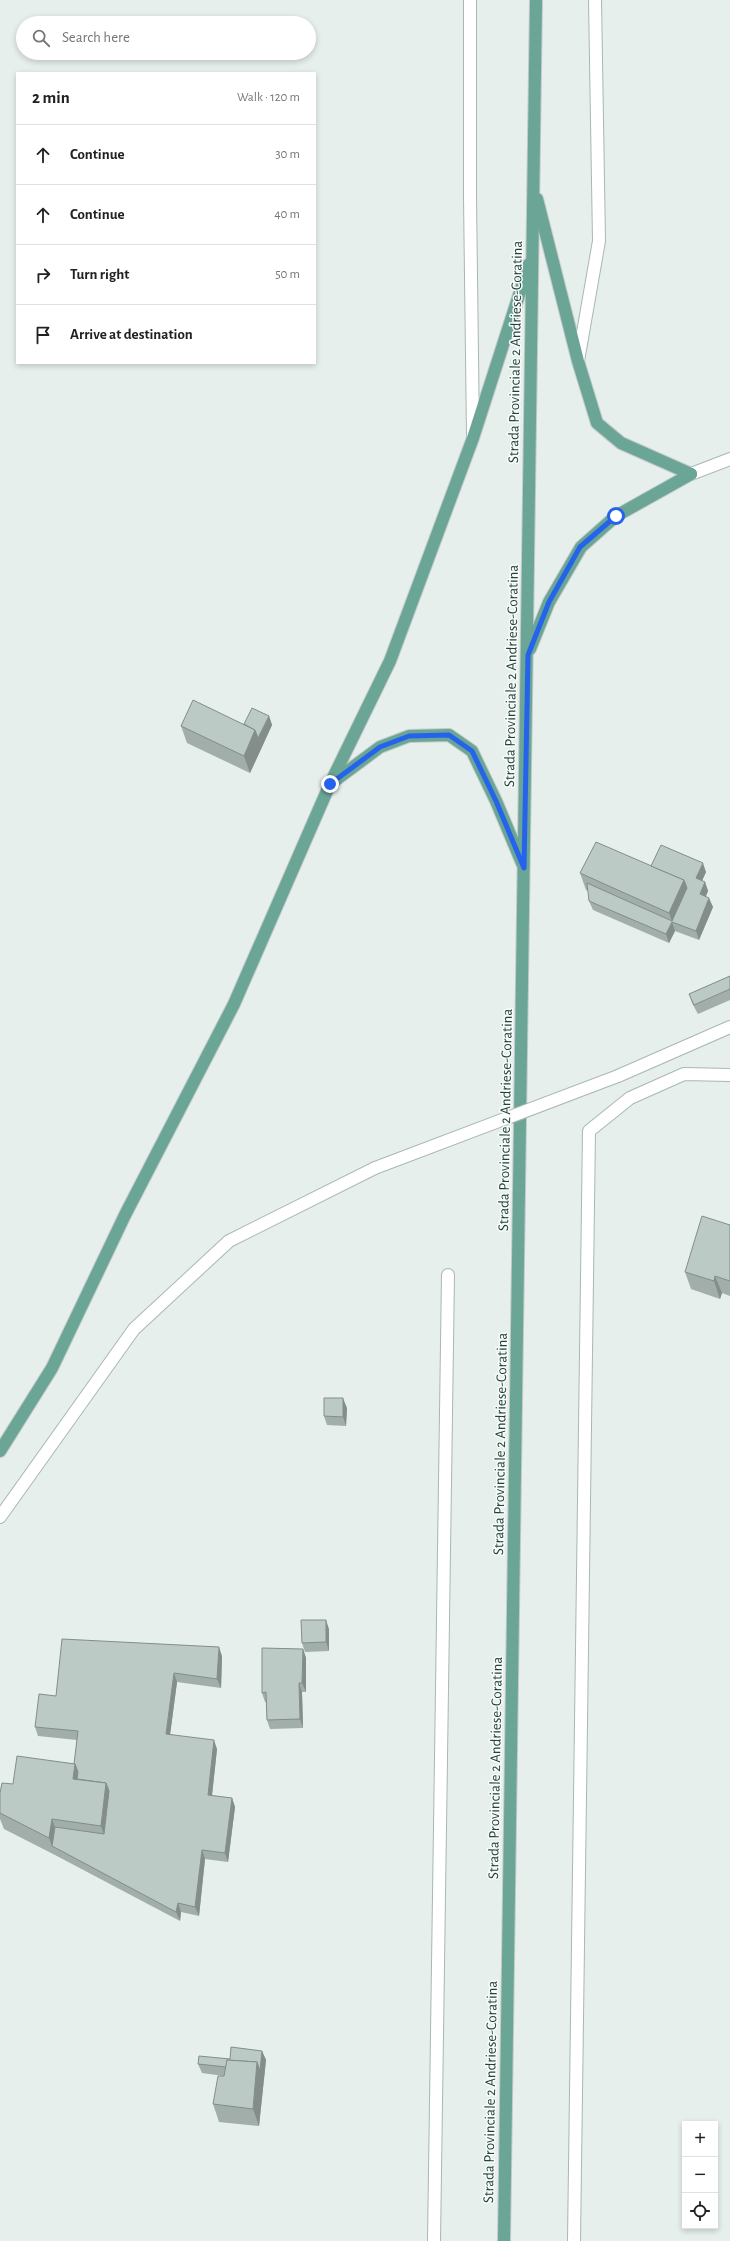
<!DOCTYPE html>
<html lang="en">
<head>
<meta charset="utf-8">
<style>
	:root { --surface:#fff; --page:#f6f6f6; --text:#222; --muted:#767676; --line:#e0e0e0 }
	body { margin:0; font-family:"Alegreya Sans",sans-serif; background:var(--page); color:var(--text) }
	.controls { position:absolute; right:12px; bottom:12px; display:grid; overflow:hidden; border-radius:0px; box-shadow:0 2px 6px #0003 }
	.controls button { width:36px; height:36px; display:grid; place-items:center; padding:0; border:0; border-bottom:1px solid var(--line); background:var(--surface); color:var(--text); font:20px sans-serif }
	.stop { position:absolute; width:12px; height:12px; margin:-9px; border:3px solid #2563eb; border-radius:50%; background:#fff }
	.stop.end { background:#2563eb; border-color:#fff; box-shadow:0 1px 4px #0008 }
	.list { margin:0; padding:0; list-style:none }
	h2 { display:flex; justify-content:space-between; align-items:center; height:52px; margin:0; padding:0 16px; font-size:17px }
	h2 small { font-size:13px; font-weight:400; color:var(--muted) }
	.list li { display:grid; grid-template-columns:26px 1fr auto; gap:12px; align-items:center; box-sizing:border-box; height:60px; padding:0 16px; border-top:1px solid var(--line) }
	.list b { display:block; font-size:15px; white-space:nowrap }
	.list em { font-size:13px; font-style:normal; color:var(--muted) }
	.icon { flex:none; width:22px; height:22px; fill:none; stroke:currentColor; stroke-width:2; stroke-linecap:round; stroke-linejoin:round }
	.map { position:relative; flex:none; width:730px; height:2241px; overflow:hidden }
	.search { position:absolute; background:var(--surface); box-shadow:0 2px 6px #0003; left:16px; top:16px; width:300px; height:44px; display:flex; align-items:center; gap:10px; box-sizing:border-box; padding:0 14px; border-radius:22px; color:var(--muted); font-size:15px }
	.panel { position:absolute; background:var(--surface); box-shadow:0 2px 6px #0003; left:16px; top:72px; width:300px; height:292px; border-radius:0px }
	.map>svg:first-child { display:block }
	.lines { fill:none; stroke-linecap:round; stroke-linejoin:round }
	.minor-casing { stroke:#a8b8b2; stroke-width:14 }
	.major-casing { stroke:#c2cac8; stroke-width:14 }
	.minor { stroke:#fff; stroke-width:12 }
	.major { stroke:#6aa596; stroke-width:12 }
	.minor-bridge-casing { stroke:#a8b8b2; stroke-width:14; stroke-linecap:butt }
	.minor-bridge { stroke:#fff; stroke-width:12 }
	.wall { fill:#a1aea9 }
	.shaded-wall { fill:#838d89 }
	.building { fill:#bbcac4; stroke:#838d89 }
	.route { stroke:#2563eb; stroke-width:5 }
	.labels { text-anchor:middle; stroke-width:3; stroke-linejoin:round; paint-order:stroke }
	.street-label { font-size:15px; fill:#24423a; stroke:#f7fbf9 }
</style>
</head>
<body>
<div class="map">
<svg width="730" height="2241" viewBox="0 0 730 2241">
	<rect width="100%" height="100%" fill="#e6efeb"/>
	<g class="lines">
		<g class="minor-casing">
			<g id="minor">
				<path d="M 470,0 L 470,197 L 473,435"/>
				<path d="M 578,361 L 599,241 L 595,0"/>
				<path d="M 691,474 L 730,459"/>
				<path d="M 618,1076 L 730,1027"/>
				<path d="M 0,1517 L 134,1329 L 229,1241 L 375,1168"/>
				<path d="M 434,2241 L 448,1275"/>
				<path d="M 574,2241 L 589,1131 L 630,1098 L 684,1074 L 730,1075"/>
			</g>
		</g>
		<g class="major-casing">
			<g id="major">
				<path d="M 537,199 L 578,361 L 597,423 L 621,443 L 691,474"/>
				<path d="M 530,649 L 549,602 L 581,547 L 616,516 L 691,474"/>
				<path d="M 333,782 L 380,747 L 409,736 L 449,735 L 472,751 L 496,801 L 522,863"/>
				<path d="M 0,1451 L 52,1368 L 125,1215 L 234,1004 L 330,784 L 390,661 L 473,438 L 529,264"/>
				<path d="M 504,2241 L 536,0"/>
			</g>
		</g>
		<use href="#minor" class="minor"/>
		<use href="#major" class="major"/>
		<g class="minor-bridge-casing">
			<path id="minor-bridge" d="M 375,1168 L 618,1076"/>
		</g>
		<use href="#minor-bridge" class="minor-bridge"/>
	</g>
	<g class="wall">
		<path d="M 269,716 L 272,725 L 250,773 L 187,743 L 181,726 L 244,724 Z"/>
		<path d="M 651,866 L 706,872 L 702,881 L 705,882 L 708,891 L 706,896 L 713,907 L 699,940 L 675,931 L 669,943 L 593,910 L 589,901 L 588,891 L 586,890 L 580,873 Z"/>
		<path d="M 730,976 L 730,1000 L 698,1014 L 692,1003 L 689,994 Z"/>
		<path d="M 730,1225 L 730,1296 L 722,1293 L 720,1299 L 691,1289 L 685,1272 Z"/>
		<path d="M 347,1408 L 346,1426 L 327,1425 L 324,1416 Z"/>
		<path d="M 329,1629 L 329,1651 L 305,1652 L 302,1643 Z"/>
		<path d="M 303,1649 L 306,1658 L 306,1692 L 302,1692 L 303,1728 L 270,1729 L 267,1720 L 266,1702 L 265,1702 L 262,1693 Z"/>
		<path d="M 222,1656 L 221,1688 L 177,1682 L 170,1734 L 217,1749 L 212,1796 L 232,1798 L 235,1807 L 228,1862 L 205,1859 L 199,1916 L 181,1912 L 180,1921 L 55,1855 L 4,1829 L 0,1819 L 0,1793 L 13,1784 L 74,1764 L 77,1740 L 38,1736 L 35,1727 L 56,1696 Z"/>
		<path d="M 262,2051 L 266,2060 L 259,2126 L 219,2122 L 213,2104 L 224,2076 L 202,2073 L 198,2064 L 230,2059 Z"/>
	</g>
	<g class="shaded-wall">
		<path d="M 269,716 L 272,725 L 262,747 L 258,738 Z"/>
		<path d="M 255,730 L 262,747 L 250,773 L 244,756 Z"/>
		<path d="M 703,863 L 706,872 L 699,887 L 696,878 Z"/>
		<path d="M 684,880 L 691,897 L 672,922 L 669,913 Z"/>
		<path d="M 705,882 L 708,891 L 703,903 L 700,894 Z"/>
		<path d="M 709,898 L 713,907 L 699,940 L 696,931 Z"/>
		<path d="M 672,922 L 675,931 L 669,943 L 666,934 Z"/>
		<path d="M 715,1276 L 722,1293 L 720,1299 L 714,1281 Z"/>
		<path d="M 343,1398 L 347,1408 L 346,1426 L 343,1417 Z"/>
		<path d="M 326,1620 L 329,1629 L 329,1651 L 326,1642 Z"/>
		<path d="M 219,1647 L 222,1656 L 221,1688 L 217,1679 Z"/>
		<path d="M 303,1649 L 306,1658 L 306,1692 L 302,1683 Z"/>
		<path d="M 174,1673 L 177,1682 L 169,1743 L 166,1734 Z"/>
		<path d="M 299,1683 L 302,1692 L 303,1728 L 300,1719 Z"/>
		<path d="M 214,1740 L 217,1749 L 211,1804 L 208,1795 Z"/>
		<path d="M 75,1764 L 81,1781 L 73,1779 Z"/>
		<path d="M 106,1783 L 112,1801 L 107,1843 L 101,1826 Z"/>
		<path d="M 232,1798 L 235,1807 L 228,1862 L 225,1853 Z"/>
		<path d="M 52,1819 L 58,1836 L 52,1846 L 49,1838 Z"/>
		<path d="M 202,1850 L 205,1859 L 199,1916 L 195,1907 Z"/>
		<path d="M 178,1903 L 181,1912 L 180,1921 L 176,1912 Z"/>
		<path d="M 262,2051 L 266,2060 L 259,2126 L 253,2109 L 257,2062 Z"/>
	</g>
	<g class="building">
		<path d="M 193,700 L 255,730 L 244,756 L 181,726 Z"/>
		<path d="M 252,708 L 269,716 L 258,738 L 255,730 L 244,724 Z"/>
		<path d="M 596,842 L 684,880 L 669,913 L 580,873 Z"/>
		<path d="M 661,845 L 703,863 L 696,878 L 705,882 L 700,894 L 709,898 L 696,931 L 672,922 L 666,934 L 589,901 L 587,883 L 672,921 L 687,888 L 684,880 L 651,866 Z"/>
		<path d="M 730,976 L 730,989 L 694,1005 L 689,994 Z"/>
		<path d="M 702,1216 L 730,1225 L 730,1281 L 715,1276 L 714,1281 L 685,1272 Z"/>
		<path d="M 324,1398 L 343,1398 L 343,1417 L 324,1416 Z"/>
		<path d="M 301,1620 L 326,1620 L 326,1642 L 302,1643 Z"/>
		<path d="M 62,1639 L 219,1647 L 217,1679 L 174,1673 L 166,1734 L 214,1740 L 208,1795 L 232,1798 L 225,1853 L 202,1850 L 195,1907 L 178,1903 L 176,1912 L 52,1846 L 55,1827 L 104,1834 L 109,1791 L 106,1783 L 77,1779 L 78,1772 L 75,1764 L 74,1764 L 78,1731 L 35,1727 L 39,1694 L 56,1696 Z"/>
		<path d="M 262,1648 L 303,1649 L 302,1683 L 299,1683 L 300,1719 L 267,1720 L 266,1692 L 262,1693 Z"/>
		<path d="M 17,1756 L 75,1764 L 73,1779 L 106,1783 L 101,1826 L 52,1819 L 49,1838 L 0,1813 L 0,1793 L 2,1783 L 13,1784 Z"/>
		<path d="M 231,2047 L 262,2051 L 260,2071 L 257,2062 L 227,2060 L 226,2067 L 198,2064 L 199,2056 L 230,2059 Z"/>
		<path d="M 227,2060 L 257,2062 L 253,2109 L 213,2104 L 218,2076 L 224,2076 Z"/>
	</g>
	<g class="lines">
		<path class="route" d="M 330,784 L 380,747 L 409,736 L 449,735 L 472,751 L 496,801 L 524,868 L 528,655 L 549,602 L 580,547 L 616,516"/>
	</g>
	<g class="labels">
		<g class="street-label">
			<text transform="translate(515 352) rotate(-89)" y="5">Strada Provinciale 2 Andriese-Coratina</text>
			<text transform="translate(511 676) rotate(-89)" y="5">Strada Provinciale 2 Andriese-Coratina</text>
			<text transform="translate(505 1120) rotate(-89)" y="5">Strada Provinciale 2 Andriese-Coratina</text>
			<text transform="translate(500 1444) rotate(-89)" y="5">Strada Provinciale 2 Andriese-Coratina</text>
			<text transform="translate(495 1768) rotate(-89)" y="5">Strada Provinciale 2 Andriese-Coratina</text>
			<text transform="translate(490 2092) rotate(-89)" y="5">Strada Provinciale 2 Andriese-Coratina</text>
		</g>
	</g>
</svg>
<div class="controls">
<button>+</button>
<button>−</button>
<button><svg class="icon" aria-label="locate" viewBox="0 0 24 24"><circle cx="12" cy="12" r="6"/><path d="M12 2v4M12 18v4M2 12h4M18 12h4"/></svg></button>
</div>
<div class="stop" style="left:616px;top:516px"></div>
<div class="stop end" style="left:330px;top:784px"></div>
<div class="search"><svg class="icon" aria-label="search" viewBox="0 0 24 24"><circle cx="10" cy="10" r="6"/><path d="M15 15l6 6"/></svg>Search here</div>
<section class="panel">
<h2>2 min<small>Walk · 120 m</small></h2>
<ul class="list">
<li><svg class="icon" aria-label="ahead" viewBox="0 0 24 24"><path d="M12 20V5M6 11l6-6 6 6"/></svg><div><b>Continue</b></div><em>30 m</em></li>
<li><svg class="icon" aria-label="ahead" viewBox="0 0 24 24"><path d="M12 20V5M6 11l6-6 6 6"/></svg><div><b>Continue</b></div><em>40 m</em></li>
<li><svg class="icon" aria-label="right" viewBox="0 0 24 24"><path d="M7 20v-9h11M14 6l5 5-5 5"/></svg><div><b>Turn right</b></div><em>50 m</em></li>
<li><svg class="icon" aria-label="arrive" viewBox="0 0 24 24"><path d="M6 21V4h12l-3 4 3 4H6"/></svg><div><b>Arrive at destination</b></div></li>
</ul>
</section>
</div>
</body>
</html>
